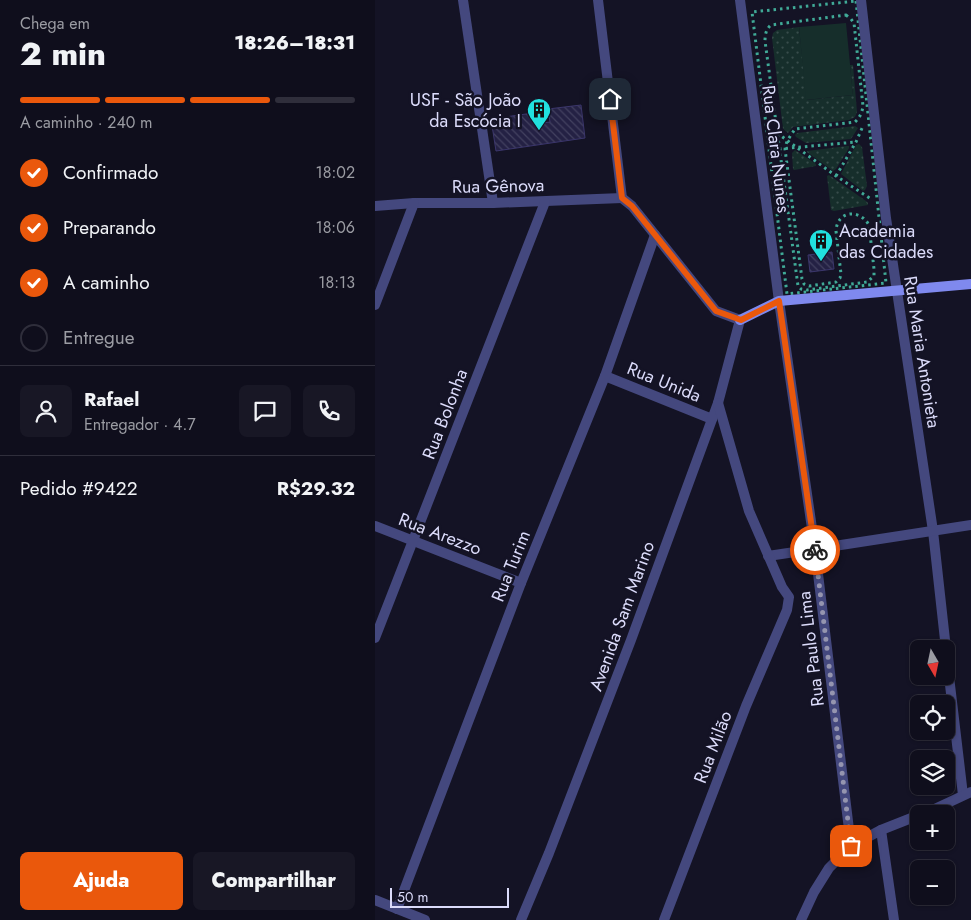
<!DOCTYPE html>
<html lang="pt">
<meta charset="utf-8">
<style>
:root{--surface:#0f0e1c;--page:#181725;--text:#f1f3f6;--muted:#9b9ca3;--line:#2f2e3b;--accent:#ea580c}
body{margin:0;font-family:Jost,sans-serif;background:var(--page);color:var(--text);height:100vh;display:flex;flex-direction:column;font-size:19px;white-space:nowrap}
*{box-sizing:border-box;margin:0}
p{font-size:16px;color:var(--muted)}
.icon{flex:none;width:28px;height:28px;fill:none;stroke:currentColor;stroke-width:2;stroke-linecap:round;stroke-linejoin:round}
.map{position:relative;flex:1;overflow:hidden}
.side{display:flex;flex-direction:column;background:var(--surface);width:375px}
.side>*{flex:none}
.needle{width:32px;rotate:171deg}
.tools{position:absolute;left:535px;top:640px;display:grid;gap:10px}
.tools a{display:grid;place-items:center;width:45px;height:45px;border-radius:8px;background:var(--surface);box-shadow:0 1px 4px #0004,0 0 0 1px var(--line);font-size:25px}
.scale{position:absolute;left:15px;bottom:12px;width:119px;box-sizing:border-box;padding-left:5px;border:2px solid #dbdbfa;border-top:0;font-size:14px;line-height:18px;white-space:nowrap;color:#dbdbfa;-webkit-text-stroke:4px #141325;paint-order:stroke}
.pin{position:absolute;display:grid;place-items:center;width:42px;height:42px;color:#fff;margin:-21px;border-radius:10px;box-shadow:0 2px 8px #0006}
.courier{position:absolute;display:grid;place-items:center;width:50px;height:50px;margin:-25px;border:4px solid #ea580c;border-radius:50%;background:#fff;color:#222;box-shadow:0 1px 6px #0007}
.overview em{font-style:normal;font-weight:800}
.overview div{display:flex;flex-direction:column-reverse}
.overview{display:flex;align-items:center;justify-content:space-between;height:85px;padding:0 20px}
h1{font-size:32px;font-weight:800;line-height:38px}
.bar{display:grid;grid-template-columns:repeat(4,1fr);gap:8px 5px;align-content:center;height:60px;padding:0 20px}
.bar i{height:6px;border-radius:4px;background:var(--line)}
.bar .current{background:var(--accent)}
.bar p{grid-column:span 4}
.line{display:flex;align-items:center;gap:12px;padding:0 20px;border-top:1px solid var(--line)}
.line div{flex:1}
.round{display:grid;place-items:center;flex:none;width:52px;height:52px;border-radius:8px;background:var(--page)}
ol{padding:0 20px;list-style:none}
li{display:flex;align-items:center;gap:15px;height:55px}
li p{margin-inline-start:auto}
li .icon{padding:5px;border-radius:50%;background:var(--accent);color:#fff;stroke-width:4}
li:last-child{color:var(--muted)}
li i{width:28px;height:28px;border:2px solid var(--line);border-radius:50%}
.button{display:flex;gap:10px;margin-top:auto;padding:10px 20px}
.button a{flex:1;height:58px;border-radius:8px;background:var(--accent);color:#fff;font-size:20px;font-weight:800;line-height:58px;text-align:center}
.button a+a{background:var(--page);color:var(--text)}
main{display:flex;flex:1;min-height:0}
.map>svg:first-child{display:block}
.grass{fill:url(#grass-dots)}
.pitch{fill:#162e2b}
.building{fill:url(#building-back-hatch);stroke:#3b366c}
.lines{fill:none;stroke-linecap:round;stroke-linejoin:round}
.path{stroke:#40aa97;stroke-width:3;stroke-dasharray:2.5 4;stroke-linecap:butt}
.street{stroke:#44487e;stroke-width:10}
.secondary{stroke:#7f89ee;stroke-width:10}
.done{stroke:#9595af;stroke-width:5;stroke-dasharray:0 9}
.route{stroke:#ea580c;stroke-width:6}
.labels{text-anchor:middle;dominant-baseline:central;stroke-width:5;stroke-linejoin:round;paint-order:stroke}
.poi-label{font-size:18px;fill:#dbdbfa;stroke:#141325;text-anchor:end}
.street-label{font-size:18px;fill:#dbdbfa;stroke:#141325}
</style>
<main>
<section class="side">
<div class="overview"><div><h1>2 min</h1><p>Chega em</p></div><em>18:26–18:31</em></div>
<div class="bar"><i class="current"></i><i class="current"></i><i class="current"></i><i></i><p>A caminho · 240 m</p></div>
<ol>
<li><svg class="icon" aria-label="check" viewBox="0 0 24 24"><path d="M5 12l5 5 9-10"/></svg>Confirmado<p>18:02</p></li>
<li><svg class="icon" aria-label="check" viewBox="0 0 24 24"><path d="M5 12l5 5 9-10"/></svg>Preparando<p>18:06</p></li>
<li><svg class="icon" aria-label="check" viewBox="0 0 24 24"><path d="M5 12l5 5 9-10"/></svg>A caminho<p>18:13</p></li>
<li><i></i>Entregue</li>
</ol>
<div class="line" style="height:90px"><a class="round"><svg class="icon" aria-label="person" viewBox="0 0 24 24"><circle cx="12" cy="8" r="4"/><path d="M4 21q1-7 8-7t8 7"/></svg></a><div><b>Rafael</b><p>Entregador · 4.7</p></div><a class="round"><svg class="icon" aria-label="chat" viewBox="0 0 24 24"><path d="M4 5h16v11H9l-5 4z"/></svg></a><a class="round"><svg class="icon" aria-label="phone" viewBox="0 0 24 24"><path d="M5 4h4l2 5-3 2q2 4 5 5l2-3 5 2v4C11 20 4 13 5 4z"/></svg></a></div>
<div class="line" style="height:65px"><div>Pedido #9422</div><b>R$29.32</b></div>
<div class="button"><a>Ajuda</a><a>Compartilhar</a></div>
</section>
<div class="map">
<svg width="596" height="920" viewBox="0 0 596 920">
<defs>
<pattern id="grass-dots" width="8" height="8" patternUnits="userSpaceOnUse" patternTransform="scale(1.25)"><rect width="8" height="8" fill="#162e2b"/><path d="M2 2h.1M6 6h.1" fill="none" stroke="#374c4b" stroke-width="1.8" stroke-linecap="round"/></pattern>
<pattern id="building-back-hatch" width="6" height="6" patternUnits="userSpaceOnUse" patternTransform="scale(1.25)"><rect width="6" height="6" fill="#242144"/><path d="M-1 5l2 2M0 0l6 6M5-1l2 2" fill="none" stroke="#434160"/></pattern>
</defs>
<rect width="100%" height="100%" fill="#141325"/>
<g class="grass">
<path d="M 424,27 L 432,100 L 478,95 L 475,65 L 478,65 L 482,112 L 480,117 L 474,120 L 418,127 L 413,133 L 408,129 L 397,38 L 398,33 L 402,30 Z"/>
<path d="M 480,126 L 483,128 L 476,139 L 431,143 L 421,137 L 420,135 L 422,133 Z"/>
<path d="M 484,144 L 487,147 L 492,186 L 490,190 L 488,191 L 466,174 L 467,172 L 481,145 Z"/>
<path d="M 472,146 L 474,146 L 474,148 L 461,169 L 458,171 L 432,152 L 432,151 Z"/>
<path d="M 420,150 L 441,164 L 441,166 L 419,170 L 418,169 L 417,153 Z"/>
<path d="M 454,175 L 491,201 L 493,203 L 493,205 L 459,211 L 456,210 L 452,176 Z"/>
</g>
<path class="pitch" d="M 471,23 L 478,95 L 431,100 L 424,27 Z"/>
<g class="building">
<path d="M 206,105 L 210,138 L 121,151 L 116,119 L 158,113 L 159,124 L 175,122 L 173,109 Z"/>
<path d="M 457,252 L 459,269 L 435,272 L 433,255 Z"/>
</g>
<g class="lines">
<g class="path">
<path d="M 481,1 L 511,283 L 412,294 L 377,12 Z"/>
<path d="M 471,15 L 476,19 L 479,23 L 488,106 C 487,113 485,117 480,122 L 420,129 L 412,141 L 410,149 L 427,279 L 429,284 L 434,286 L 461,282 L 465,278 L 466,274 L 461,231 C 462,211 484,208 494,225 L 499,269 L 499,276 L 492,282 L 432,290 L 426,289 L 423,286 L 390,41 C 390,35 391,29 396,25 Z"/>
<path d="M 402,133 L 461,176 L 496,199"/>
<path d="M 404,149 L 481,142"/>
<path d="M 461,176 L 481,142 L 488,126"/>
</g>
<g class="street">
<path d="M 88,0 L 118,203"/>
<path d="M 223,0 L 247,198"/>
<path d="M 365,0 L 404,301 L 440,549 L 476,846"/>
<path d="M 486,0 L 511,218 L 558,531 L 571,649"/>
<path d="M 0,206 L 39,203 L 118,203 L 247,198"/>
<path d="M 0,305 L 39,203"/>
<path d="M 230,376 L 337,419"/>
<path d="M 0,526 L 146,583"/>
<path d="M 393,556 L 440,549 L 596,525"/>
<path d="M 0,638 L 170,202"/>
<path d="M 571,651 L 588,795"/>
<path d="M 549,814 L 596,792"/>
<path d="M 506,830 L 519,920"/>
<path d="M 0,900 L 50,920"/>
<path d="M 22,909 L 146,583 L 230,376 L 280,235"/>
<path d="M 146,920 L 174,853 L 256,640 L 343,403 L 365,320 L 341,311 L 257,206 L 247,198"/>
<path d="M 289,920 L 371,706 L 412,610 L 414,597 L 407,587 L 374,511 L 343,403"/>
<path d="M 426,920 L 439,892 L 454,868 L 476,846 L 506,830 L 544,815"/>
</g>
<path class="secondary" d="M 365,320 L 404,301 L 596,284"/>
</g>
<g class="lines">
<path class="done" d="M 440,550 L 476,846"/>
<path class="route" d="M 235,99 L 247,198 L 257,206 L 341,311 L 366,320 L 404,301 L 440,550"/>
</g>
<defs>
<g id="building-pin" transform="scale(1.25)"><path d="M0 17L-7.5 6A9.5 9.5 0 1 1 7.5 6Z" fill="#21e1de" stroke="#141325"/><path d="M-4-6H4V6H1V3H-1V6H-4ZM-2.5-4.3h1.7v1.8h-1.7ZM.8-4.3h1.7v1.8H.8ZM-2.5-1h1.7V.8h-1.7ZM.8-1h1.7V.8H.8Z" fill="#111"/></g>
</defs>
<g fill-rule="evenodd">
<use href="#building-pin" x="164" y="110"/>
<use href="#building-pin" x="446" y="241"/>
</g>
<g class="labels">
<g class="poi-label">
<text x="146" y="100">USF - São João<tspan x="146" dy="21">da Escócia I</tspan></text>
<text x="464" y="231" text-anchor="start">Academia<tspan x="464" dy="21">das Cidades</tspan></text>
</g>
<g class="street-label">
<text transform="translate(401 149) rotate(83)">Rua Clara Nunes</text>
<text transform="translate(123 186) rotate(-1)">Rua Gênova</text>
<text transform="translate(547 352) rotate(81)">Rua Maria Antonieta</text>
<text transform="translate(289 382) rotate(22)">Rua Unida</text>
<text transform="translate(70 414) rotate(-69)">Rua Bolonha</text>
<text transform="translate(65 534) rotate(21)">Rua Arezzo</text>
<text transform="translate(136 566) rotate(-68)">Rua Turim</text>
<text transform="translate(247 616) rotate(-70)">Avenida Sam Marino</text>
<text transform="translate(436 649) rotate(-97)">Rua Paulo Lima</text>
<text transform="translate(338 747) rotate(-69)">Rua Milão</text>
</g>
</g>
</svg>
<div class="tools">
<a><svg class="needle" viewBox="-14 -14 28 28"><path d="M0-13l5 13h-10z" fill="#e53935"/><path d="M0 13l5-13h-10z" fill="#9b9ca3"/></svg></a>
<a><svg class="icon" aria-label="locate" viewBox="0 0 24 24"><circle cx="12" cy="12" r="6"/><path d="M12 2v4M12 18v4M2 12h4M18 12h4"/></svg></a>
<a><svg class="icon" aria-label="layers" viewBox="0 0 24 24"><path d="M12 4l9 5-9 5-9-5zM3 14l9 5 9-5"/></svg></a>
<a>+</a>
<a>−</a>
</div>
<div class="scale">50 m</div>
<div class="pin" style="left:476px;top:846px;background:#ea580c"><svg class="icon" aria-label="bag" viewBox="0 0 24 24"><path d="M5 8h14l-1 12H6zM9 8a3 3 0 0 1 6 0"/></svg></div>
<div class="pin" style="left:235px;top:99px;background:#1f2937"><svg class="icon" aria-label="home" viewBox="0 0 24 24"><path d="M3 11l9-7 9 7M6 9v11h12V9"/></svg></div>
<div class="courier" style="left:440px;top:550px"><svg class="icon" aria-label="bike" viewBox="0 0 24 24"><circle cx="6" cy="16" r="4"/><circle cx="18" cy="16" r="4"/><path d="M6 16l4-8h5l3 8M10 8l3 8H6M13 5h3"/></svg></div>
</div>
</main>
